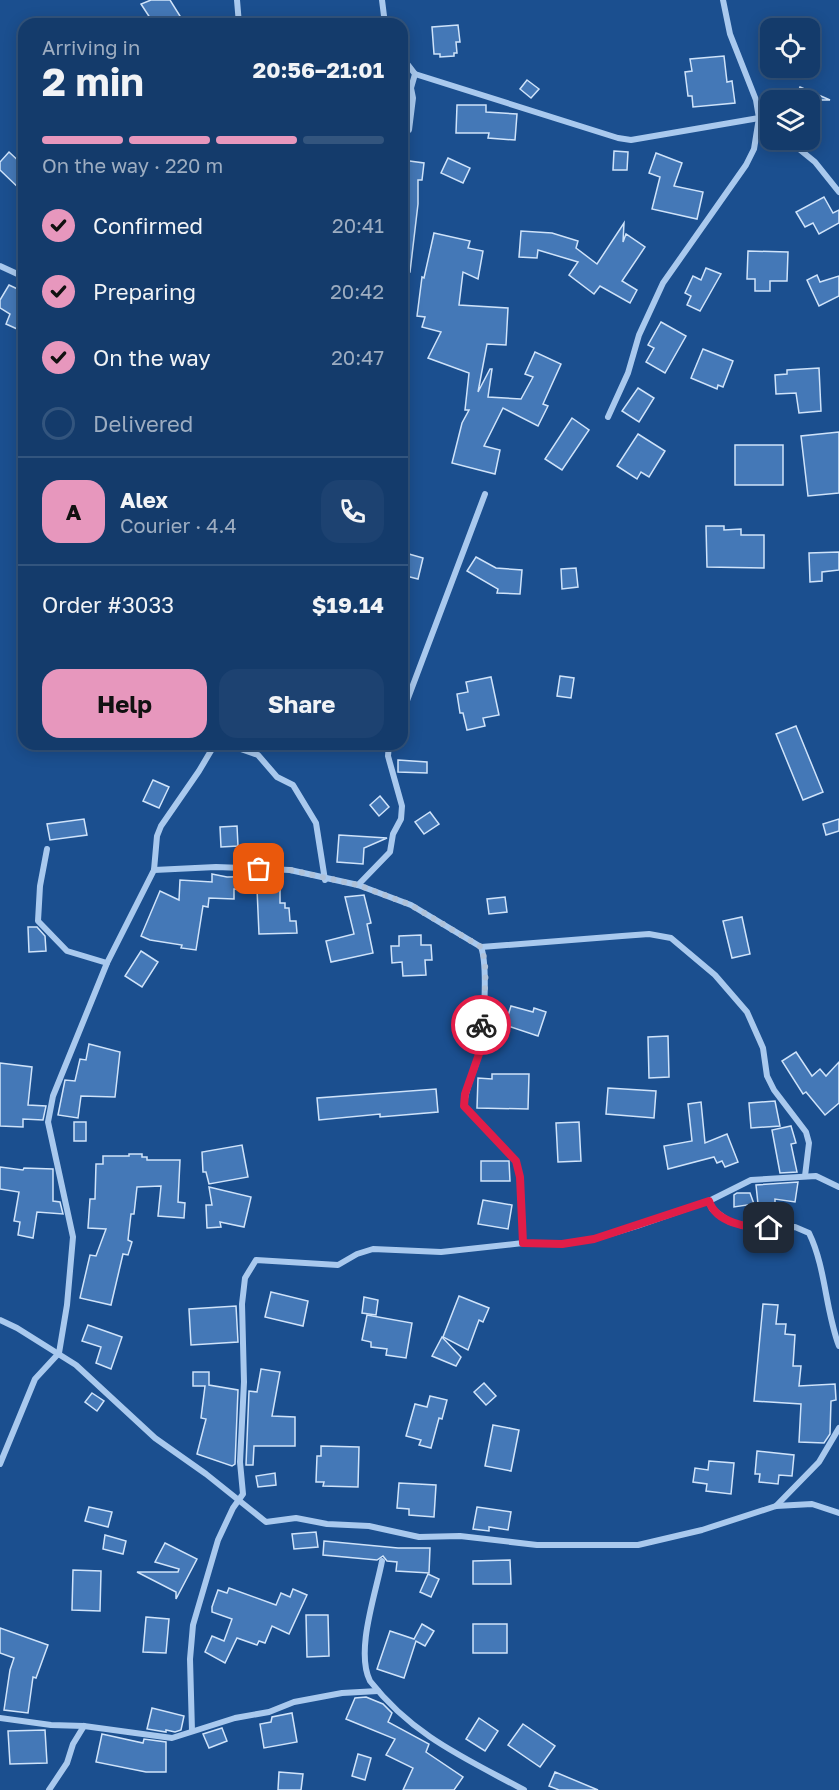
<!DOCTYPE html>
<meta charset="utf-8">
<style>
:root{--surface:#143b6b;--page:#1d4271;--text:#f1f3f6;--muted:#9dadc1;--line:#33557e;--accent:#e797bd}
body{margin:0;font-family:"Golos Text",sans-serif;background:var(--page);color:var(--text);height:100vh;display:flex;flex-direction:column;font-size:22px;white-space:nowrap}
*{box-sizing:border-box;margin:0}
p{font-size:20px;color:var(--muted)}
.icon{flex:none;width:33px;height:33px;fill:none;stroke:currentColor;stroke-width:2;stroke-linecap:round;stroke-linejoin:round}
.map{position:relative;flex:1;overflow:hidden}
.side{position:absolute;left:18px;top:18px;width:390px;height:732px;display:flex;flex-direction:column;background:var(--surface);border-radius:18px;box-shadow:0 3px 15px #0003,0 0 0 2px var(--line)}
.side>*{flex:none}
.tools{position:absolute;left:760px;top:18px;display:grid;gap:12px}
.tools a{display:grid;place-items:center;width:60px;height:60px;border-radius:12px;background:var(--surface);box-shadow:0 3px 15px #0003,0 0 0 2px var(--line);font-size:30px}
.pin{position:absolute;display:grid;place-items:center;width:51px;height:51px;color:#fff;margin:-26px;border-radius:12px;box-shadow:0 3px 9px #0006}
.courier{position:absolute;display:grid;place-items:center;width:60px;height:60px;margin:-30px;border:4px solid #e11d48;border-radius:50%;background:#fff;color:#222;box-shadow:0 2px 8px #0007}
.overview em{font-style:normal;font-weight:700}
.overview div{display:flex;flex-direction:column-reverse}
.overview{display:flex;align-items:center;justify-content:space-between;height:102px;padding:0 24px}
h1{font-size:39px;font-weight:700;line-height:45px}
.bar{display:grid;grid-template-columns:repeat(4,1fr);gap:9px 6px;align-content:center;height:72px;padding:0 24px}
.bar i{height:8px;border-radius:4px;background:var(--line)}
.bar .on{background:var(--accent)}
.bar p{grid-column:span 4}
.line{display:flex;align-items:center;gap:15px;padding:0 24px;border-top:2px solid var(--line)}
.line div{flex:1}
.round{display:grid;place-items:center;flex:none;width:63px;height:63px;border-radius:18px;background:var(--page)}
ol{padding:0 24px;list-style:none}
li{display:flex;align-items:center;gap:18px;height:66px}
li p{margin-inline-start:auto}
li .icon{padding:6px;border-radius:50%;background:var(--accent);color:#111;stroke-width:4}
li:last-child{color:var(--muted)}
li i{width:33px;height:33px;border:3px solid var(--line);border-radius:50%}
.button{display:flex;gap:12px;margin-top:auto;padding:12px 24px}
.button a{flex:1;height:69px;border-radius:18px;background:var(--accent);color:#111;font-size:24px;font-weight:700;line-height:69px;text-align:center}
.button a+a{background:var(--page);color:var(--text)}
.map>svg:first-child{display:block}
.building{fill:#4478b7;stroke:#cfe3fa;stroke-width:1.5}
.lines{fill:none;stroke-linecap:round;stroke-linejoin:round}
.street{stroke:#a9c9ee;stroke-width:6}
.done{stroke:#afc1d8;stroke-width:6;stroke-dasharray:0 10.8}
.route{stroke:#e11d48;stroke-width:8}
</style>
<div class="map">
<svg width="839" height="1790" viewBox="0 0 839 1790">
<rect width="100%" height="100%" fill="#1b4f8f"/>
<g class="building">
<path d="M 151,0 L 170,0 L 185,24 L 154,24 L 141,4 Z"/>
<path d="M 458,25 L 460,42 L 456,42 L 457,53 L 454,53 L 454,56 L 440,57 L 440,54 L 434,54 L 432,27 Z"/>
<path d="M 724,56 L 727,82 L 732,81 L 735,103 L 693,107 L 692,96 L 688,96 L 685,72 L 692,71 L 690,59 Z"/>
<path d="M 527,80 L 539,89 L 531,98 L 520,89 Z"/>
<path d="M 800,87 L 830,100 L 795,100 Z"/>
<path d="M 457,105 L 486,105 L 486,112 L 517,114 L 515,140 L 488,138 L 489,133 L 456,133 Z"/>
<path d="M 614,151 L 628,152 L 627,170 L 613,170 Z"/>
<path d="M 9,152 L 24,166 L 24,193 L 0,170 L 0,162 Z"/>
<path d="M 656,153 L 682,163 L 674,186 L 703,192 L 697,219 L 652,209 L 660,177 L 649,173 Z"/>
<path d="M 448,158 L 470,168 L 463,183 L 441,173 Z"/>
<path d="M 402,160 L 424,163 L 422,180 L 418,180 L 418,204 L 410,272 L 402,272 Z"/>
<path d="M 824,197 L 833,213 L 839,210 L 839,223 L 819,234 L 813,223 L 805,227 L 796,212 Z"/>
<path d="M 624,223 L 623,242 L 626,234 L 645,247 L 622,281 L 637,290 L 630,303 L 600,286 L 594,294 L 569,275 L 578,262 L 538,250 L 537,258 L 519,257 L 521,231 L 552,233 L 578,241 L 576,248 L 597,264 Z"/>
<path d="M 434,233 L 470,241 L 468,248 L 483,251 L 478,279 L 463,272 L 459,305 L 508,308 L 506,345 L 487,344 L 478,392 L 490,369 L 492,369 L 488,397 L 521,399 L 533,377 L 525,374 L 535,352 L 561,364 L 543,404 L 548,406 L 538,426 L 503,408 L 484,446 L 500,450 L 495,474 L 452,463 L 462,423 L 469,410 L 465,410 L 469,373 L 428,358 L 441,332 L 422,327 L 425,317 L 417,316 L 422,277 L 424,278 Z"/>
<path d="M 748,251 L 788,252 L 787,281 L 770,281 L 770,291 L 755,291 L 755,279 L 747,279 Z"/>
<path d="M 706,268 L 721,274 L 700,311 L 687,305 L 691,296 L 685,293 L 693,276 L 701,280 Z"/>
<path d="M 817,275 L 820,282 L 839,276 L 839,296 L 819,306 L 807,280 Z"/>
<path d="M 9,285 L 24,292 L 24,332 L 6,324 L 10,314 L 0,308 L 0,300 Z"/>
<path d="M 661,322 L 686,336 L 665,373 L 646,362 L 654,348 L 648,345 Z"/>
<path d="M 703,349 L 733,361 L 723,387 L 718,385 L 717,389 L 691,378 Z"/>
<path d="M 819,368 L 821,411 L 799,413 L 796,393 L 776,394 L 775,375 L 787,374 L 787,370 Z"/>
<path d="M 638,388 L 654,398 L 639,422 L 622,411 Z"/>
<path d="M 572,418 L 589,430 L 562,470 L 545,459 Z"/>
<path d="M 839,432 L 839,493 L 808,496 L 801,436 Z"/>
<path d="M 638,434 L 665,451 L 649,477 L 641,472 L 637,479 L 617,466 Z"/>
<rect x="735" y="445" width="48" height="40"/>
<path d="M 706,526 L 724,526 L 724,530 L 741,529 L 741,535 L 764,535 L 764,568 L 707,567 Z"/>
<path d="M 402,552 L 423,558 L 418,579 L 402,575 Z"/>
<path d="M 839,552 L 839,570 L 822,572 L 822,581 L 810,582 L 809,553 Z"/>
<path d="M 476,557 L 496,568 L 522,570 L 520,594 L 497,593 L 498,589 L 467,571 Z"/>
<path d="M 576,568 L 578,587 L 562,589 L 561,569 Z"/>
<path d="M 560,676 L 574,678 L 571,698 L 557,696 Z"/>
<path d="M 491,677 L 499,715 L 483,718 L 485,726 L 467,730 L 463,713 L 460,713 L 457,694 L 468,692 L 466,682 Z"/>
<path d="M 796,726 L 823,792 L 803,800 L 776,734 Z"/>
<path d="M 398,760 L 427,762 L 427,773 L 398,772 Z"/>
<path d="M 153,780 L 169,787 L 159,808 L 143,801 Z"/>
<path d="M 380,796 L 389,807 L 379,816 L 370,805 Z"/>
<path d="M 430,812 L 439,824 L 424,834 L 415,822 Z"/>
<path d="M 84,819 L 87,835 L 50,840 L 47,824 Z"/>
<path d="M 839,819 L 839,831 L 826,835 L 823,824 Z"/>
<path d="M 237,826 L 238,846 L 221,847 L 220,827 Z"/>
<path d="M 339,835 L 387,838 L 364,848 L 363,864 L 337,862 Z"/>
<path d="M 212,874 L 227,877 L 280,876 L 280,903 L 285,903 L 285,908 L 289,908 L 290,921 L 296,921 L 297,933 L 259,934 L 257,889 L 234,889 L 234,899 L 209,898 L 208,907 L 203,906 L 196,950 L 181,948 L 182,945 L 150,940 L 141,936 L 160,891 L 179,900 L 180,880 L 212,882 Z"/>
<path d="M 364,895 L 371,923 L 367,924 L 373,953 L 331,962 L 326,941 L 354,934 L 345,897 Z"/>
<path d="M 505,897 L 507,912 L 489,914 L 487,899 Z"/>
<path d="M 742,917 L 750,954 L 732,958 L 723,921 Z"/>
<path d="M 28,927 L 37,927 L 45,936 L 46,951 L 29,952 Z"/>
<path d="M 421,935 L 421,945 L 431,945 L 432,960 L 425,960 L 426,975 L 403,976 L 402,962 L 392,963 L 391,946 L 399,946 L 399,936 Z"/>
<path d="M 141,951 L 158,962 L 142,987 L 125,976 Z"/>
<path d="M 511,1006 L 533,1012 L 534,1008 L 546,1012 L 538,1036 L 505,1025 Z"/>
<path d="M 668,1036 L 669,1077 L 649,1078 L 648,1037 Z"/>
<path d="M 89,1044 L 120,1052 L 115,1097 L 81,1096 L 78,1118 L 58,1115 L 65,1080 L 75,1081 L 80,1059 L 86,1060 Z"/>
<path d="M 796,1052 L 812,1076 L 820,1069 L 826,1076 L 839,1062 L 839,1103 L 825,1115 L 806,1092 L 803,1094 L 782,1061 Z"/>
<path d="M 0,1063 L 32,1067 L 28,1105 L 46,1106 L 43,1120 L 23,1119 L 23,1127 L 0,1126 Z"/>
<path d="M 492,1074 L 529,1074 L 528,1109 L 477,1108 L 478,1078 L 492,1079 Z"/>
<path d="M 608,1088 L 656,1091 L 654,1118 L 606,1114 Z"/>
<path d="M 436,1089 L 438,1112 L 380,1117 L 380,1114 L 319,1120 L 317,1098 Z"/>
<path d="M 775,1101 L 780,1126 L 751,1128 L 749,1103 Z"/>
<path d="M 701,1102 L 705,1143 L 727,1134 L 738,1162 L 725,1167 L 722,1161 L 717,1163 L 714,1157 L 668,1169 L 664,1146 L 692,1141 L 688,1104 Z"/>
<rect x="74" y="1122" width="12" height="19"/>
<path d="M 579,1122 L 581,1161 L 558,1162 L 556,1123 Z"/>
<path d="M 791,1126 L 796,1143 L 791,1144 L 797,1172 L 780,1173 L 772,1130 Z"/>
<path d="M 242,1145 L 248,1177 L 209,1184 L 206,1172 L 203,1172 L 202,1152 Z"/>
<path d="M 129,1154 L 142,1154 L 142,1157 L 147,1157 L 147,1160 L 180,1160 L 178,1202 L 185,1203 L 184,1218 L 158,1216 L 161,1186 L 137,1187 L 134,1214 L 131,1214 L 128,1240 L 132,1242 L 128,1255 L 123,1254 L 111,1305 L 80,1298 L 90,1255 L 96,1256 L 106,1229 L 88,1228 L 90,1199 L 95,1199 L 96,1164 L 103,1164 L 103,1156 L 129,1156 Z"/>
<path d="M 481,1161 L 509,1161 L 510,1181 L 481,1181 Z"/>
<path d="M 0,1167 L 23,1170 L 24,1168 L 53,1169 L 53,1201 L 60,1202 L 63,1214 L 37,1212 L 33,1238 L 18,1235 L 20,1222 L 14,1221 L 19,1192 L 0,1189 Z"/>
<path d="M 798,1182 L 795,1202 L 775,1199 L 775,1203 L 758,1204 L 756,1185 Z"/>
<path d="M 209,1187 L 251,1197 L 244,1227 L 220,1222 L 221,1227 L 207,1228 L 206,1205 L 212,1205 Z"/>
<path d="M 737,1193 L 750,1193 L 754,1204 L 734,1207 L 734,1195 Z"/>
<path d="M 483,1200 L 512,1205 L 508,1229 L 478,1224 Z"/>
<path d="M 271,1292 L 308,1301 L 303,1326 L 265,1317 Z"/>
<path d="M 459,1296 L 489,1308 L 483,1322 L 479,1320 L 468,1350 L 443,1337 Z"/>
<path d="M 364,1297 L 378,1300 L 376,1315 L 362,1313 Z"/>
<path d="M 763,1304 L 778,1305 L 776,1324 L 786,1324 L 785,1334 L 795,1335 L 793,1366 L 801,1366 L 799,1386 L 835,1384 L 836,1400 L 831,1401 L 830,1434 L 824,1443 L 799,1442 L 801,1404 L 754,1401 Z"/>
<path d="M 236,1306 L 238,1342 L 191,1345 L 189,1309 Z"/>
<path d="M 367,1315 L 412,1323 L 406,1358 L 386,1355 L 387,1349 L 371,1347 L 371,1342 L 362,1340 Z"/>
<path d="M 88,1325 L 122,1337 L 111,1369 L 96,1363 L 101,1347 L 82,1341 Z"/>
<path d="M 442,1337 L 461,1357 L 456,1366 L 432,1356 Z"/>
<path d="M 261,1369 L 280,1372 L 272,1416 L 295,1417 L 295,1446 L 254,1446 L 253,1465 L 246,1465 L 249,1391 L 257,1392 Z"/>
<path d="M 193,1372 L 209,1372 L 209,1385 L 238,1390 L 235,1464 L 232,1466 L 197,1454 L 206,1419 L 201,1418 L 205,1386 L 193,1386 Z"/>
<path d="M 484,1383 L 496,1396 L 486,1405 L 474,1392 Z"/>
<path d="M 92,1393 L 104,1401 L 97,1411 L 85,1402 Z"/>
<path d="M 430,1396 L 447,1400 L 442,1419 L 439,1418 L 431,1448 L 419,1445 L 421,1440 L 406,1436 L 415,1404 L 427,1407 Z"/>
<path d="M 493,1425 L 519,1430 L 511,1471 L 485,1466 Z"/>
<path d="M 321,1446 L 359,1447 L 358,1487 L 323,1486 L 324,1482 L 316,1482 L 317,1456 L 321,1456 Z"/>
<path d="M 757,1451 L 794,1455 L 792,1476 L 779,1475 L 778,1484 L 759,1482 L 760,1474 L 755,1474 Z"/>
<path d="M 709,1461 L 734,1463 L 731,1494 L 706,1491 L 707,1484 L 693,1482 L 695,1468 L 708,1470 Z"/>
<path d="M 275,1473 L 276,1485 L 258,1487 L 256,1476 Z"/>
<path d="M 399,1483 L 436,1485 L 434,1517 L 409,1515 L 409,1509 L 397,1508 Z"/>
<path d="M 89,1507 L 112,1512 L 108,1527 L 85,1521 Z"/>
<path d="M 477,1507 L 511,1512 L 508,1530 L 489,1527 L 489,1531 L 473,1529 Z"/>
<path d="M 316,1532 L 318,1547 L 294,1549 L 292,1534 Z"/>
<path d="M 105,1535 L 126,1541 L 123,1554 L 103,1549 Z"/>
<path d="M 324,1541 L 398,1548 L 430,1548 L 429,1573 L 396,1571 L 397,1562 L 387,1561 L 383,1556 L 377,1560 L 323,1555 Z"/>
<path d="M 165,1543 L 197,1559 L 176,1599 L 176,1592 L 137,1572 L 178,1572 L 179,1569 L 155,1562 Z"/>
<path d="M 510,1560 L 511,1584 L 473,1584 L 473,1561 Z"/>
<path d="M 73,1570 L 101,1571 L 100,1611 L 72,1610 Z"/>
<path d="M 428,1574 L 439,1579 L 431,1597 L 420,1592 Z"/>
<path d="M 229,1588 L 276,1605 L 281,1593 L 290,1597 L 293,1589 L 307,1595 L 289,1634 L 272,1626 L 265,1643 L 259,1641 L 257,1645 L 237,1638 L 225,1663 L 205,1652 L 212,1636 L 224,1641 L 232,1619 L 212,1612 L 212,1607 L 218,1590 L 227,1593 Z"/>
<path d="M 306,1615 L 328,1615 L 329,1656 L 307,1657 Z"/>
<path d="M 146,1617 L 169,1619 L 166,1653 L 143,1652 Z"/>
<path d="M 422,1624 L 434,1631 L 425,1646 L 416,1641 L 404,1678 L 377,1669 L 390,1631 L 414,1639 Z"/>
<rect x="473" y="1624" width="34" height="29"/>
<path d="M 0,1628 L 48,1645 L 36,1678 L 33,1677 L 28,1713 L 4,1710 L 10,1670 L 14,1658 L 0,1653 Z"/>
<path d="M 366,1697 L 383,1704 L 392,1713 L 388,1722 L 429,1744 L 426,1752 L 463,1777 L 454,1790 L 403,1790 L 413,1768 L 386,1755 L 395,1739 L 346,1719 L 355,1698 Z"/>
<path d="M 152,1708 L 184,1716 L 181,1730 L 175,1732 L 166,1730 L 166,1732 L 147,1729 Z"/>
<path d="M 292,1713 L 297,1742 L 264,1748 L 260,1724 L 271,1722 L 272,1717 Z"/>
<path d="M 479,1718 L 498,1731 L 485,1751 L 466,1739 Z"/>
<path d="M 523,1724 L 555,1746 L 540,1767 L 508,1745 Z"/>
<path d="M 222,1728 L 227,1741 L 209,1748 L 203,1734 Z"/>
<path d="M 45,1730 L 47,1763 L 10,1764 L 8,1731 Z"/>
<path d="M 102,1734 L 143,1743 L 144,1739 L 166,1742 L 166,1772 L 146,1772 L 96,1762 Z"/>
<path d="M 358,1754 L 371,1758 L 365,1780 L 352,1776 Z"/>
<path d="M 279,1772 L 303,1774 L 301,1790 L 278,1790 Z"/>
<path d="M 555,1772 L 598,1790 L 559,1790 L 549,1786 Z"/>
</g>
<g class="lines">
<g class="street">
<path d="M 237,0 L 239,24"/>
<path d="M 382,0 L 385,24"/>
<path d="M 402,57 L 415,74 L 411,88 L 413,98 L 409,130"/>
<path d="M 415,74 L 618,138 L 631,140 L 759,118 L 771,127"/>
<path d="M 788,140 L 815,162 L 839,192"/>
<path d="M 0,266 L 24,277"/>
<path d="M 608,417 L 628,373 L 639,335 L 663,283 L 746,165 L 754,149 L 759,118 L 756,100 L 730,34 L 723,0"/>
<path d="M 402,714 L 485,494"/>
<path d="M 235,747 L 258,755 L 277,777 L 293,785 L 316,823 L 325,880"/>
<path d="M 47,849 L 40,886 L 38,921 L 67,951 L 107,963"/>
<path d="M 154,870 L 216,867 L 290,870 L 358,885 L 411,905 L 481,947 C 488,965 484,1032 479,1053 C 475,1072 465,1087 464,1106 L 516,1161 L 520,1177 L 523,1243"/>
<path d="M 358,885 L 390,852 L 393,834 L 401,819 L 402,806 L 388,756 L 389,744"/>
<path d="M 481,947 L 622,936 L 649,934 L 671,938 L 715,975 L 747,1012 L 763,1048 L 767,1076 L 774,1090 L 806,1132 L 809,1143 L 805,1176"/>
<path d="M 709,1201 L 712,1209 L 730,1222 L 750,1228 L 795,1227 L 809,1233 C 826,1268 825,1309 839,1346"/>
<path d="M 0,1320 L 17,1328 L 76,1365 L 155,1438 L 206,1474 L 266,1522 L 296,1518 L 327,1524 L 369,1526 L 419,1537 L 460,1536 L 537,1545 L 638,1545 L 702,1530 L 776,1506 L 812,1504 L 839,1513"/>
<path d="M 0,1464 L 35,1379 L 59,1353 L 67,1305 L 73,1237 L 48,1122 L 53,1096 L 107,963 L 154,870 L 157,836 L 161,826 L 199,771 L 215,744"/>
<path d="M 776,1506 L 819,1462 L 839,1428"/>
<path d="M 382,1561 C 376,1593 355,1651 370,1681 C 413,1736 465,1758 524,1790"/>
<path d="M 0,1718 L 51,1725 L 84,1726 L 172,1738 L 235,1718 L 269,1712 L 294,1702 L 342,1693 L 378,1691"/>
<path d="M 192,1731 L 190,1659 L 193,1625 L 218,1540 L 233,1508 L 243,1494 L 240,1462 L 244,1382 L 242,1304 L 245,1278 L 256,1260 L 338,1265 L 357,1254 L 373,1249 L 441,1252 L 523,1243 L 562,1244 L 594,1239 L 637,1226 L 709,1201 L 751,1180 L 816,1176 L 839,1187"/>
<path d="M 49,1790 L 67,1763 L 73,1744 L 84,1726"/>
</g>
</g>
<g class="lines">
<path class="done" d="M 259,869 L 290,870 L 358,885 L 411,905 L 481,947 C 490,971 483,1000 481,1025"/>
<path class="route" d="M 481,1025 L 479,1054 L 465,1094 L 464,1106 L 516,1161 L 520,1177 L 523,1243 L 562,1244 L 594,1239 L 709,1201 C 716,1223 748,1228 769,1228"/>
</g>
</svg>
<div class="tools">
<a><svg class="icon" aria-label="locate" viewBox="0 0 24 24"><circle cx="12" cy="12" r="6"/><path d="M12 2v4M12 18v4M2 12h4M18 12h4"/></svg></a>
<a><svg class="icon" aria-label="layers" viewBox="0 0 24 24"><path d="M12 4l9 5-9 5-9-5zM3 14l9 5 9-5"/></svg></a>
</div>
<div class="pin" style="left:259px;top:869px;background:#ea580c"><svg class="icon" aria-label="bag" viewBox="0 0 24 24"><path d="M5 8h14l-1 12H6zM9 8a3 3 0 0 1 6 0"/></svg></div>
<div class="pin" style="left:769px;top:1228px;background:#1f2937"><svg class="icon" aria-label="home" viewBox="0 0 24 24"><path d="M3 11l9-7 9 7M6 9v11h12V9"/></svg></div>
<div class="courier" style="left:481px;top:1025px"><svg class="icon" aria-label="bike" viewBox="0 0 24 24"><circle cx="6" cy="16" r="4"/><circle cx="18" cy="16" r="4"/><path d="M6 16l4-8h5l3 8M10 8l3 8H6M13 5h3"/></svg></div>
<section class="side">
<div class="overview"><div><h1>2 min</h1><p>Arriving in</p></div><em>20:56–21:01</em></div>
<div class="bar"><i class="on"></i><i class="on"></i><i class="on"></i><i></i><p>On the way · 220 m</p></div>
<ol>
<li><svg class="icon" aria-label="check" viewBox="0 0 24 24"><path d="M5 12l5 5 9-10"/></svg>Confirmed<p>20:41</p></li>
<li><svg class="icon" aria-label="check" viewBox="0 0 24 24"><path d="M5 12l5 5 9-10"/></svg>Preparing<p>20:42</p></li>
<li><svg class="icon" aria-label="check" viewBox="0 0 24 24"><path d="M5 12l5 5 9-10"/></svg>On the way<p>20:47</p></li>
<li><i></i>Delivered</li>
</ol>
<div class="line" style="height:108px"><b class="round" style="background:var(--accent);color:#111">A</b><div><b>Alex</b><p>Courier · 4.4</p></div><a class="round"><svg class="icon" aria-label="phone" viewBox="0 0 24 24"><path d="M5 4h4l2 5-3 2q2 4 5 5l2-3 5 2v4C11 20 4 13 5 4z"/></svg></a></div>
<div class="line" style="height:78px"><div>Order #3033</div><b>$19.14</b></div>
<div class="button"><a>Help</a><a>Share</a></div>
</section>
</div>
